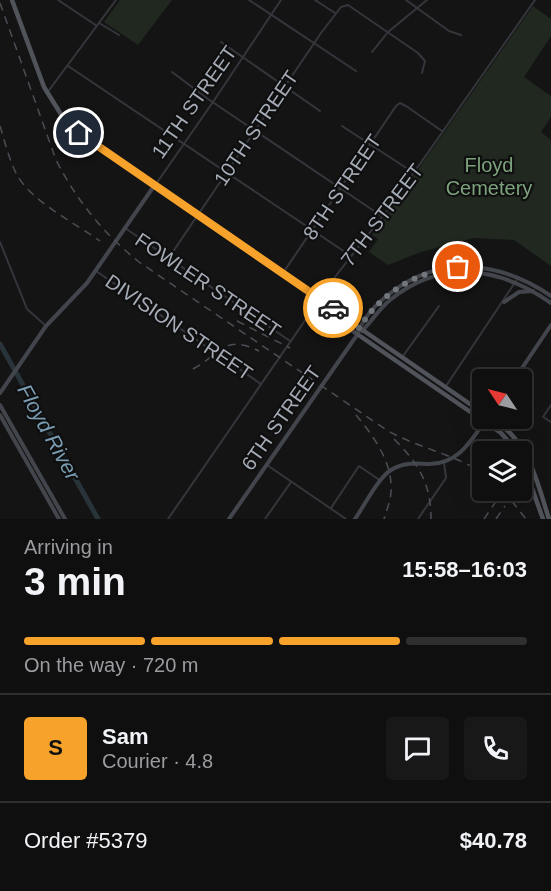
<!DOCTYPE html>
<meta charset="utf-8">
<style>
:root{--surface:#0f0f10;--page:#181819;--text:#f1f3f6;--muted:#9b9c9f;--line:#2f2f30;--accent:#f7a22a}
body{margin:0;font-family:Arial,sans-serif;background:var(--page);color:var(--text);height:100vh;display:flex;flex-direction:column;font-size:22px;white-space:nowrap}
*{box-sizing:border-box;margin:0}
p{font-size:20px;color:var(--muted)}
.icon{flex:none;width:33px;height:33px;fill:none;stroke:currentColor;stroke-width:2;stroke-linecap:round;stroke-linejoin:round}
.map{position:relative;height:519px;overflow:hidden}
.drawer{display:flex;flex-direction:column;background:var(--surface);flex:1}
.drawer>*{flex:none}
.needle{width:39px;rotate:305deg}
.controls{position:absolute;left:472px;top:369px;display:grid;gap:12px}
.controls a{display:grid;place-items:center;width:60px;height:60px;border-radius:6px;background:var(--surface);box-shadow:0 6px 24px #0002,0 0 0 2px var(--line);font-size:30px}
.pin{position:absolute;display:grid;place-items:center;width:51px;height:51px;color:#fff;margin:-26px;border:3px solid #fff;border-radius:50%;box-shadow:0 2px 6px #0007}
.courier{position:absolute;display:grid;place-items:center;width:60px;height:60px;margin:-30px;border:4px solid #f7a22a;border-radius:50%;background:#fff;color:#222;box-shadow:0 2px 8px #0007}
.head em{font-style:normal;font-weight:700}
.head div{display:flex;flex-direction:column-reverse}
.head{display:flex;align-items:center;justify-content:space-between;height:102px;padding:0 24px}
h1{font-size:39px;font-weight:700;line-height:45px}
.bar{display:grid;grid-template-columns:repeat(4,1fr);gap:9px 6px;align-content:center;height:72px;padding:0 24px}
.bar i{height:8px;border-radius:4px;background:var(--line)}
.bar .selected{background:var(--accent)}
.bar p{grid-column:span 4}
.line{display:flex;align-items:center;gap:15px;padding:0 24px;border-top:2px solid var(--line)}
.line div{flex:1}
.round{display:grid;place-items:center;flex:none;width:63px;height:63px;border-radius:6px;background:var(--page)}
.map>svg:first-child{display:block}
.green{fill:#202820}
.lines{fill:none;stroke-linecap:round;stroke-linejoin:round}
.river{stroke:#29343a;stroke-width:5}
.street{stroke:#34363b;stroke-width:2}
.secondary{stroke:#42454b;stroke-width:4}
.primary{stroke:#50535a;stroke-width:4.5}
.rail{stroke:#4b4e54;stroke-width:1.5;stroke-dasharray:8 6;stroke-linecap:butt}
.done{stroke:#72777e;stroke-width:6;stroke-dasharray:0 10.8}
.route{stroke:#f7a22a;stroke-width:8}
.labels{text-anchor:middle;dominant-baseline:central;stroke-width:4.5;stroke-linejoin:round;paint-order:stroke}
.street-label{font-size:20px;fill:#a5acb6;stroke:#0f0f10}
.park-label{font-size:20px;fill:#7ca27b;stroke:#0f0f10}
.water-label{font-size:21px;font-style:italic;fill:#7a9db3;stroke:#0f0f10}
</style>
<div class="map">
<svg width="551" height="519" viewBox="0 0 551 519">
<rect width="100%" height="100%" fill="#141415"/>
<g class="green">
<path d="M 120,0 L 172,0 L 138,45 L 104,22 Z"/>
<path d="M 533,6 L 551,19 L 551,36 L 524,77 L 551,96 L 551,117 L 541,132 L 551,140 L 551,266 L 514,240 L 474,238 L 421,252 L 388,265 L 369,252 L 378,239 L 372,235 Z"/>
</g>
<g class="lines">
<path class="river" d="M 0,344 L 98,519"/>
<g class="street">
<path d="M 58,0 L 97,26"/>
<path d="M 249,0 L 356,71"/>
<path d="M 315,0 L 335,13"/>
<path d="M 406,0 L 449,31 L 461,35"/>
<path d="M 99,23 L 119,35"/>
<path d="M 221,42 L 320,111"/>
<path d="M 372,52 L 388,32 L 427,0"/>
<path d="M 68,66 L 351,256"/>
<path d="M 172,72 L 208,99 L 383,217"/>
<path d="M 47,93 L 116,0"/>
<path d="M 342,126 L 414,173"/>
<path d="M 156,184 L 213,102 L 281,0"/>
<path d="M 125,228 L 290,341"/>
<path d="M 0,242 L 27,309 L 46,326"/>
<path d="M 168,259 L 321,33 L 341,7 L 348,5 L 418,53 L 425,61 L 422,73"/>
<path d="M 96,271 L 261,384"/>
<path d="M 283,273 L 396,106 L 400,103 L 406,106 L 442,131"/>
<path d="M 403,356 L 439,306"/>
<path d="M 446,386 L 518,278"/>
<path d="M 551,405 L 543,417 L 551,422"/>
<path d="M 267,465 L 346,519"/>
<path d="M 331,508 L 359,466 L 381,481"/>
<path d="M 168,519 L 335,277 L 389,208 L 535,0"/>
<path d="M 265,519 L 291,482"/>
<path d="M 418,519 L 446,478 L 444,463"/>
</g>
<g class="secondary">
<path d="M 504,302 L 519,292 L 533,291"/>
<path d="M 362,331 C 372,321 379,309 390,300 C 442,258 500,267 551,303"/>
<path d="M 514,380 L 551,325"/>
<path d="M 0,393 L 46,326 L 87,283 L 154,186"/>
<path d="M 0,405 L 65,519"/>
<path d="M 0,415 L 59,519"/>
<path d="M 229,519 L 357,335 C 363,317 377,303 392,292 C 442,254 501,262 551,296"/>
<path d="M 355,519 C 364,506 378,478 391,470 C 402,463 414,463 427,464 C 458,465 471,441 487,418"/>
</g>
<g class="primary">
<path d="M 12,0 L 44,87 L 62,116 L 78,132 L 320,299 L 324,300 L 351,322 L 483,413"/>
<path d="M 320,299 L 322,305 L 344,325 L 501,433 L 518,452"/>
<path d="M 492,418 C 530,443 536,479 549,519"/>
<path d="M 522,460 L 543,519"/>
</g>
<g class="rail">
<path d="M 0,3 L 56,160 C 77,201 103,233 139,262 L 388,431 C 419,448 453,454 483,473"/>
<path d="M 0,126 C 5,142 9,160 17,175 C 32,202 75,223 100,241"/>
<path d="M 237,321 L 290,348"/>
<path d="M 193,369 C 220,355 223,333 259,351"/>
<path d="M 356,415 C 372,434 391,460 391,486 C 392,498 387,509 384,519"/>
<path d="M 394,439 C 419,464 431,484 431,519"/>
<path d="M 503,490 L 526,519"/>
<path d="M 484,519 L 497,500"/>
<path d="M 496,519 L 505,506"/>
</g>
</g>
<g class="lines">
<path class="done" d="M 333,308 L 359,328 C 381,293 417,271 458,267"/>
<path class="route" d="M 79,133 L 333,308"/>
</g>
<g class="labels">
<g class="street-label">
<text transform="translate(194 102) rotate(-55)">11TH STREET</text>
<text transform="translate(256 128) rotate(-56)">10TH STREET</text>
<text transform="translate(342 187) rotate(-56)">8TH STREET</text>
<text transform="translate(382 215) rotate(-53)">7TH STREET</text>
<text transform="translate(208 285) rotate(34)">FOWLER STREET</text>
<text transform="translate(179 327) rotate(34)">DIVISION STREET</text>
<text transform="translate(281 418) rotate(-55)">6TH STREET</text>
</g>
<g class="park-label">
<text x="489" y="165">Floyd<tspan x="489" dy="23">Cemetery</tspan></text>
</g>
<g class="water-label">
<text transform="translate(49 432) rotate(61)">Floyd River</text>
</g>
</g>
</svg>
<div class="controls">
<a><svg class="needle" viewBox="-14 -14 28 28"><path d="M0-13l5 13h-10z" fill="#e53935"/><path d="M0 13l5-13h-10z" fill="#9b9c9f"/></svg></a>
<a><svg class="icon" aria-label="layers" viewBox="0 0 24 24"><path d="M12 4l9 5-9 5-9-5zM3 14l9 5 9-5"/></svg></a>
</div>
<div class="pin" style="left:458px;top:267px;background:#ea580c"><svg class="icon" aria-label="bag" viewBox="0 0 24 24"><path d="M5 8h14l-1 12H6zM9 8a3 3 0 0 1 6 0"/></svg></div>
<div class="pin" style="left:79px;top:133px;background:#1f2937"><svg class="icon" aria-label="home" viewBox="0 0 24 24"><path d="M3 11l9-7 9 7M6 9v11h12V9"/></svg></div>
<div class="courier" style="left:333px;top:308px"><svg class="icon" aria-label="car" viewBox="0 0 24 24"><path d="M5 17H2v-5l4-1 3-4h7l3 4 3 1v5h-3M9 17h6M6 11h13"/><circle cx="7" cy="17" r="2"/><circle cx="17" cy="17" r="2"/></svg></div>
</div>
<section class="drawer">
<div class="head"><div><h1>3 min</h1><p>Arriving in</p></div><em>15:58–16:03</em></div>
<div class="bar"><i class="selected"></i><i class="selected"></i><i class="selected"></i><i></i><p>On the way · 720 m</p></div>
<div class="line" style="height:108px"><b class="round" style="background:var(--accent);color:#111">S</b><div><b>Sam</b><p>Courier · 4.8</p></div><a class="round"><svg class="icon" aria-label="chat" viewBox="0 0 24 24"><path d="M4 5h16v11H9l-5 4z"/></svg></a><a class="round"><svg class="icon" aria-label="phone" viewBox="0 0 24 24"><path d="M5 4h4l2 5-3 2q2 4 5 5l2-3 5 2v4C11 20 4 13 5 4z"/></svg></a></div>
<div class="line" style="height:78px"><div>Order #5379</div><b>$40.78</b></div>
</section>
